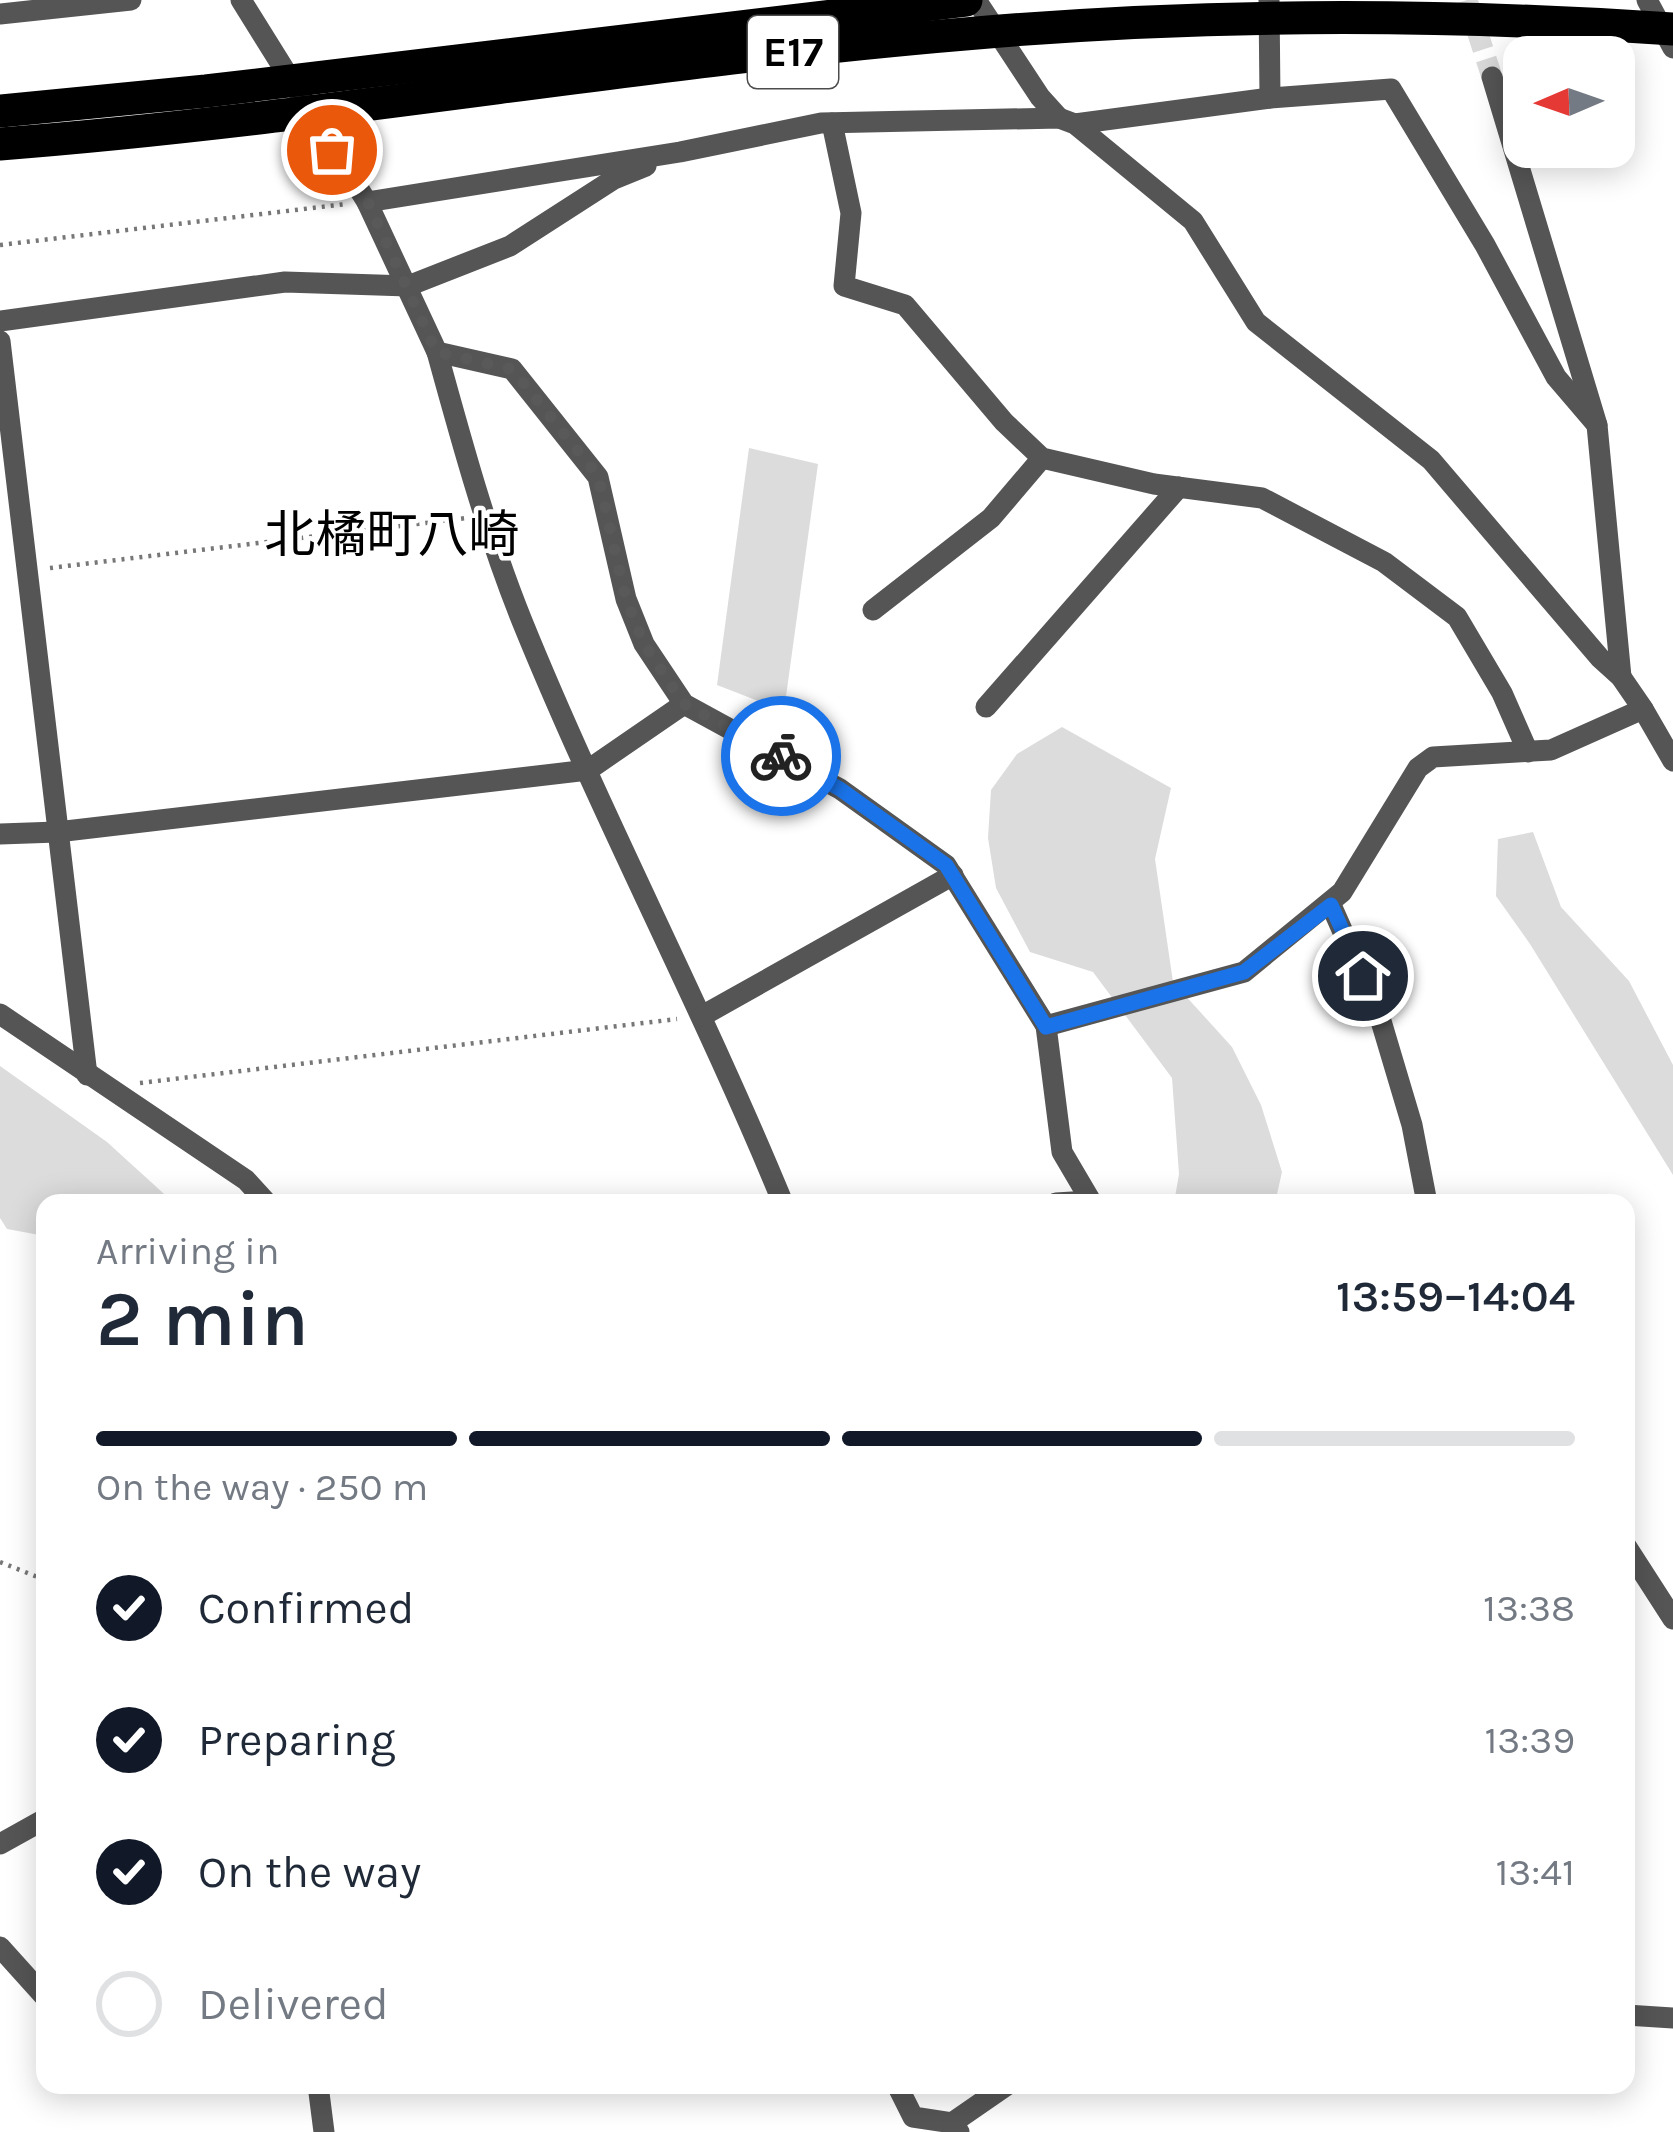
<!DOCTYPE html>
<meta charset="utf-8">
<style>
:root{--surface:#fff;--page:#f6f6f7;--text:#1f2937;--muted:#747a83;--line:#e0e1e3;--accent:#111827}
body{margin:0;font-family:Karla,"Noto Sans JP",sans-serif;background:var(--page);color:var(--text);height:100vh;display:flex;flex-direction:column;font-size:45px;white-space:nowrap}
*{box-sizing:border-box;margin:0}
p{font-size:39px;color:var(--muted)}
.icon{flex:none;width:66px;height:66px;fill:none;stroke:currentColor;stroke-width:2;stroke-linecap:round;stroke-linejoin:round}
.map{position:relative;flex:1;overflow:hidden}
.sheet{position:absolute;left:36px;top:1194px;width:1599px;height:900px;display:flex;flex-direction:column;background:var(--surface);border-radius:24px;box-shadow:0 6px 30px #0003}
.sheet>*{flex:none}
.needle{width:78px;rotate:268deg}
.tools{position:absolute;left:1503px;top:36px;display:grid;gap:24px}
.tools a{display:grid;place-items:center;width:132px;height:132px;border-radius:24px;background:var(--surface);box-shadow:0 6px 30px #0003;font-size:60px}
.pin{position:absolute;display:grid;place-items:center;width:102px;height:102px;color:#fff;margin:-51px;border:6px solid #fff;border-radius:50%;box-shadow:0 3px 12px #0007}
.courier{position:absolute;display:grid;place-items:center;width:120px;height:120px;margin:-60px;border:9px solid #1a73e8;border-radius:50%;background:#fff;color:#222;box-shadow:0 3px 15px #0007}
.overview em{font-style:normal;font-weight:600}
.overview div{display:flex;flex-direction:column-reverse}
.overview{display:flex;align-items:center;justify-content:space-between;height:204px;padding:0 60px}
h1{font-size:78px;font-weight:600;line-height:90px}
.bar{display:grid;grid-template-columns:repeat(4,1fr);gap:18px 12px;align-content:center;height:144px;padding:0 60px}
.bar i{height:15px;border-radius:9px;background:var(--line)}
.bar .active{background:var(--accent)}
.bar p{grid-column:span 4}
ol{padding:0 60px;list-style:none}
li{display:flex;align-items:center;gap:36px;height:132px}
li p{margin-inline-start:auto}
li .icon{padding:12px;border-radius:50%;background:var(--accent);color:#fff;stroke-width:4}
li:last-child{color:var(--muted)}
li i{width:66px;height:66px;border:6px solid var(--line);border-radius:50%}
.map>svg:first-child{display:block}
.green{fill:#dcdcdc}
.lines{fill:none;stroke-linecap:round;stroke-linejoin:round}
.minor-tunnel{stroke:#d9d9d9;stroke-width:21;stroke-dasharray:21 10;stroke-linecap:butt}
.path{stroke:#777;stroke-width:4.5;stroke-dasharray:3 6;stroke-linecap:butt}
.minor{stroke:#555;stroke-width:21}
.highway{stroke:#000;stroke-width:33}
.done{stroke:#595959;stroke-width:12;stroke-dasharray:0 21.6}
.route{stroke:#1a73e8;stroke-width:15}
.labels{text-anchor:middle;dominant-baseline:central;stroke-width:9;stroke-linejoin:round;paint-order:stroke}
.shield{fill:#fff;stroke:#4c4c4c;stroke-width:3}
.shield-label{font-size:42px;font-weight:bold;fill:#000}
.quarter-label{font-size:51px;fill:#000;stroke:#fff}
</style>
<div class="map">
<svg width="1673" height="2132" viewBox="0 0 1673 2132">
<rect width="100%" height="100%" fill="#fff"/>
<g class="green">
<path d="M 749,448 L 818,464 L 784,711 L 717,685 Z"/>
<path d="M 1062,727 L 1171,788 L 1155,859 L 1173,982 L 1232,1047 L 1261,1105 L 1282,1172 L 1275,1203 L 1174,1203 L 1179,1174 L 1172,1078 L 1093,972 L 1030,952 L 996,888 L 988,838 L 991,790 L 1017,754 Z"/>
<path d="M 1533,832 L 1561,907 L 1629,981 L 1673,1065 L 1673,1175 L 1530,944 L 1496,896 L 1498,839 Z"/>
<path d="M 0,1066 L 107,1142 L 174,1203 L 45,1203 L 45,1236 L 7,1229 L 0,1218 Z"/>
</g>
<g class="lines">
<path class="minor-tunnel" d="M 1467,0 L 1492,77"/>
<g class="path">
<path d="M 0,245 L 346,204"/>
<path d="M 50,568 L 467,518"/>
<path d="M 140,1083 L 677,1019"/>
<path d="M 0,1562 L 45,1580"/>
</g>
<g class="minor">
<path d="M 241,0 L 367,202 L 437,352 L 512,369 L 598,477 L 626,599 L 644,644 L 684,704 L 840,789 L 946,865 L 1046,1026 L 1062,1152 L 1092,1203"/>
<path d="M 976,0 L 1040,97 L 1059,118"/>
<path d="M 1269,0 L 1270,98"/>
<path d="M 1647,0 L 1673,48"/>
<path d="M 0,14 L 131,0"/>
<path d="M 1492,77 L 1597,425 L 1621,677"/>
<path d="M 832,123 L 851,213 L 844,286 L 905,305 L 1004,422 L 1042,458 L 1154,484 L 1262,498 L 1384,562 L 1457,617 L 1502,693 L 1528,752"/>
<path d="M 1075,124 L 1270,98 L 1391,89 L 1485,245 L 1556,377 L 1597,425"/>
<path d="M 367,202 L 680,152 L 821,123 L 1059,118 L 1075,124 L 1193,221 L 1256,322 L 1431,460 L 1600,658 L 1621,677 L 1643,709 L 1673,761"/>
<path d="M 0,321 L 285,282 L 408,286 L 510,246 L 614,179 L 646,166"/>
<path d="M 0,341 L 87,1075"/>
<path d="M 437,352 C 462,443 487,534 522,621 C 602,818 702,1006 783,1203"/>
<path d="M 873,610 L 991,518 L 1042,458"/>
<path d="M 986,707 L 1179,487"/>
<path d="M 0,834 L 57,832 L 588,770 L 684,704"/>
<path d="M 1331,905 L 1378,1011 L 1412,1125 L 1427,1203"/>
<path d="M 0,1014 L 246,1180 L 267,1203"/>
<path d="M 702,1016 L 953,875"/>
<path d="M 1046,1026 L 1244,972 L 1342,892 L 1418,768 L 1433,757 L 1551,750 L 1643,709"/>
<path d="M 1056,1203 L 1089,1201"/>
<path d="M 1626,1546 L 1673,1619"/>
<path d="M 0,1844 L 45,1819"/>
<path d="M 0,1947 L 45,1997"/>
<path d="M 1626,2015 L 1673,2018"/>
<path d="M 318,2085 L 324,2132"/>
<path d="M 897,2085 L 913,2117 L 952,2123 L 959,2132"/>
<path d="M 952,2123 L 1007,2085"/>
</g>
<g class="highway">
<path d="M 0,111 L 206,91 L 966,0"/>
<path d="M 0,144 C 323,119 643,61 965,34 C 1201,13 1437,13 1673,29"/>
</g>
</g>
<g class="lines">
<path class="done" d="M 332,150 L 368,202 L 436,352 L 512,369 L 598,476 L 626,599 L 644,644 L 684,704 L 781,756"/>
<path class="route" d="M 781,756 L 840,789 L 946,865 L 1046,1027 L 1244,972 L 1331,905 L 1363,976"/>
</g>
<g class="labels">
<rect class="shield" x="748" y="16" width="90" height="72" rx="9"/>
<g class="shield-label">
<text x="793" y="52">E17</text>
</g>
<g class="quarter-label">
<text x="392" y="535">北橘町八崎</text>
</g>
</g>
</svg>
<div class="tools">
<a><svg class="needle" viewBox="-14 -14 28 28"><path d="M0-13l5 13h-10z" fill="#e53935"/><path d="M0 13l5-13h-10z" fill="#747a83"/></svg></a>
</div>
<div class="pin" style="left:332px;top:150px;background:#ea580c"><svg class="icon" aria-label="bag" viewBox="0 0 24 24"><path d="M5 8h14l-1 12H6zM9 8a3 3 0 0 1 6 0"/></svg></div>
<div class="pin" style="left:1363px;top:976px;background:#1f2937"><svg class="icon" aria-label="home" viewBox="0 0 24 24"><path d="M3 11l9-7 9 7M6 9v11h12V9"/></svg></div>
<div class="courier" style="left:781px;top:756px"><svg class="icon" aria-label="bike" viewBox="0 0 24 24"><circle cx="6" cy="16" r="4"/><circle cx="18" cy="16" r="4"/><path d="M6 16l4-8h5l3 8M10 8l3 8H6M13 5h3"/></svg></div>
<section class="sheet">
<div class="overview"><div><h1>2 min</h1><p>Arriving in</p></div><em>13:59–14:04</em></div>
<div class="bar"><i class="active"></i><i class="active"></i><i class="active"></i><i></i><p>On the way · 250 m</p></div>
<ol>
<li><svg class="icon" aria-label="check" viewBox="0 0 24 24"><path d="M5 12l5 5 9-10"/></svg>Confirmed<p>13:38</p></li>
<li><svg class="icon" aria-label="check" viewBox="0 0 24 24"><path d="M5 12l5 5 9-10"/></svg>Preparing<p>13:39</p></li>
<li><svg class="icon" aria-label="check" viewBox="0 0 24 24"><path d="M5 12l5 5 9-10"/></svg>On the way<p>13:41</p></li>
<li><i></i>Delivered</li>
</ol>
</section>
</div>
